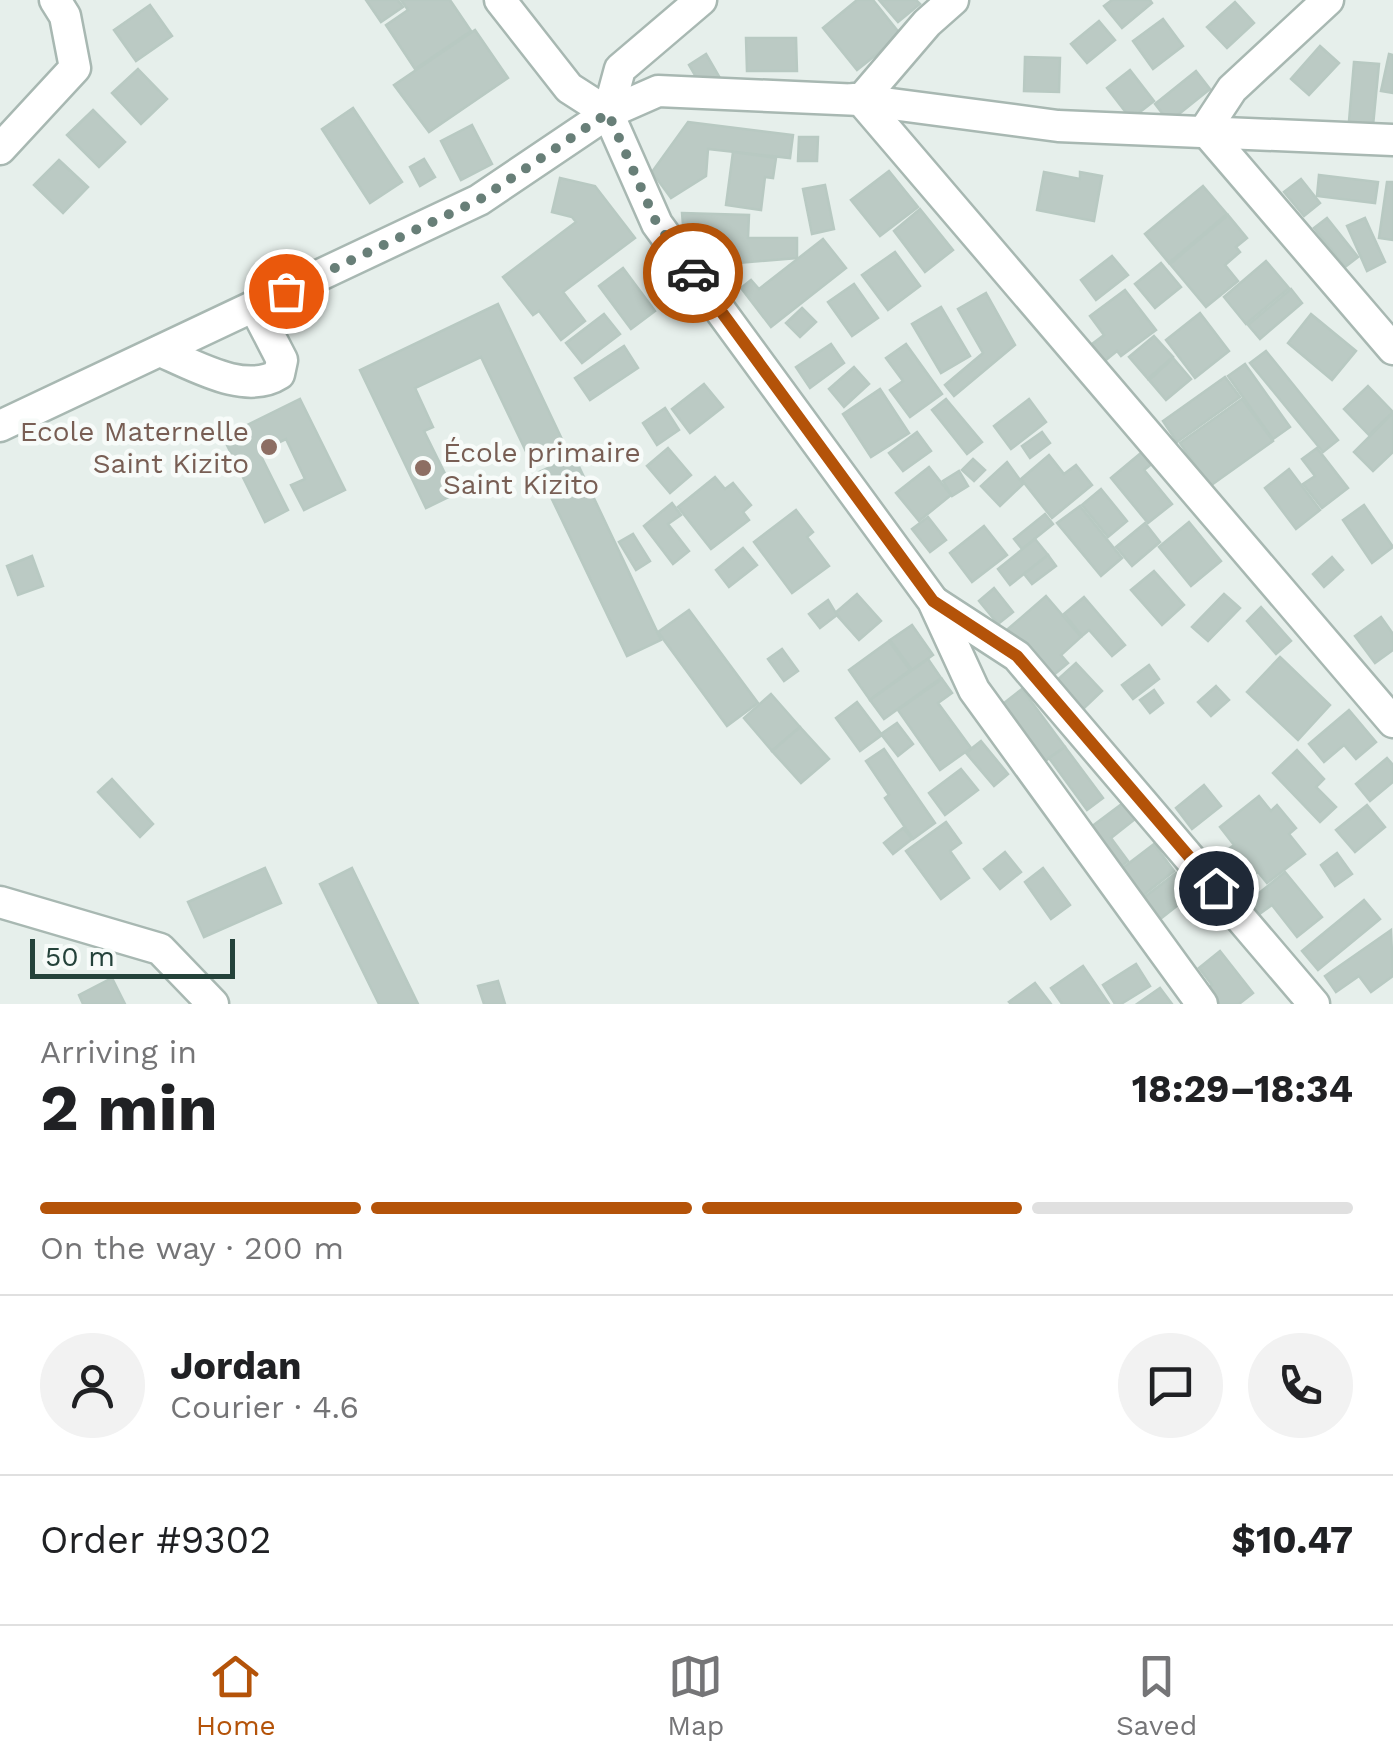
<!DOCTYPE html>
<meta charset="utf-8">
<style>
:root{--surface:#fff;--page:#f2f2f2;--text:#202124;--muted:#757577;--line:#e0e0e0;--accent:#b45309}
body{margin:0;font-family:"Work Sans",sans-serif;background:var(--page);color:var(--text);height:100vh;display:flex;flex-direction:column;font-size:38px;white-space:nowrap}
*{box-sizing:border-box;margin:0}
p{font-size:32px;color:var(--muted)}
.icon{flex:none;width:55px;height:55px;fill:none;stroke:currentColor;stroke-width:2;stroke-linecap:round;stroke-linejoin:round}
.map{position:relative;height:1004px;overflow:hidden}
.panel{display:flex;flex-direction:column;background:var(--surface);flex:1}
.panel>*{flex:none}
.scale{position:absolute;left:30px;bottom:25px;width:205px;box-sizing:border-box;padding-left:10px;border:5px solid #24423a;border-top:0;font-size:28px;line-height:35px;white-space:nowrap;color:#24423a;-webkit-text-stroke:8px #f7fbf9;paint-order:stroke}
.pin{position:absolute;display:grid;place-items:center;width:85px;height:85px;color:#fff;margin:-42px;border:5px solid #fff;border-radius:50%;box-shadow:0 2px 10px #0007}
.courier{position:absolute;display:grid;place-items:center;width:100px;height:100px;margin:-50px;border:8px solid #b45309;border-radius:50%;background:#fff;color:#222;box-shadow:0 2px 12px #0007}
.headline em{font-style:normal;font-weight:700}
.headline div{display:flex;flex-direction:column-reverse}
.headline{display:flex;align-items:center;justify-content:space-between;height:170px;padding:0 40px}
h1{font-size:65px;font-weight:700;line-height:75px}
.bar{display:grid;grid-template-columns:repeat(4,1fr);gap:15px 10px;align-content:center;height:120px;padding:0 40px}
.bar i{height:12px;border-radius:8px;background:var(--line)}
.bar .current{background:var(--accent)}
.bar p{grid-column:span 4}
.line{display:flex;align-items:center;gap:25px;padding:0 40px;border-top:2px solid var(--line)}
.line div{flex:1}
.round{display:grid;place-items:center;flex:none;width:105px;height:105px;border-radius:52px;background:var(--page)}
.dock{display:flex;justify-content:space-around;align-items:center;height:140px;border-top:2px solid var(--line);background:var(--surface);font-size:28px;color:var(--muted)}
.dock a{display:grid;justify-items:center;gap:5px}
.dock .current{color:var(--accent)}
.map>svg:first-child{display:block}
.building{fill:#bbcac4;stroke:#b8c9c2;stroke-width:2.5}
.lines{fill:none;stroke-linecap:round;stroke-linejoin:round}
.minor-casing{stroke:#a8b8b2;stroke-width:35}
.minor{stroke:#fff;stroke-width:30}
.done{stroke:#687f78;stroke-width:10;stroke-dasharray:0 18}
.route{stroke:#b45309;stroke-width:12}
.education-dot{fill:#8d6e63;stroke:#f7fbf9;stroke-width:4}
.labels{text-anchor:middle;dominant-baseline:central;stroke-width:9;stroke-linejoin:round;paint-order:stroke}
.education-label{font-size:28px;fill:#785e54;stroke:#f7fbf9;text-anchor:end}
</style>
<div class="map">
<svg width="1393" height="1004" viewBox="0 0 1393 1004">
<rect width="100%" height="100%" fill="#e6efeb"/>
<g class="building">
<path d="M 366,0 L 398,0 L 403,7 L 381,22 Z"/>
<path d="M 401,0 L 450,0 L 471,31 L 415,69 L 386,25 L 408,10 Z"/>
<path d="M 857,0 L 873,0 L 901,35 L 857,70 L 823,28 Z"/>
<path d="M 879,0 L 916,0 L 920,4 L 898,22 Z"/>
<path d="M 1112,0 L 1150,0 L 1152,3 L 1122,28 L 1104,6 Z"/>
<path d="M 1235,2 L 1254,23 L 1227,48 L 1207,27 Z"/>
<path d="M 150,5 L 172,36 L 136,61 L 114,30 Z"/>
<path d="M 1163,19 L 1183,46 L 1153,69 L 1133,41 Z"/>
<path d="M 1099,21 L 1115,40 L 1087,63 L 1071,44 Z"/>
<path d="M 475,30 L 508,78 L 429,132 L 394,85 Z"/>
<path d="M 746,38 L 796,38 L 797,71 L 747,71 Z"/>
<path d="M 1320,46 L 1339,63 L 1309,95 L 1291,79 Z"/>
<path d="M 706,54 L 720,78 L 703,89 L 689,65 Z"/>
<path d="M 1389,54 L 1393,55 L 1393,93 L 1381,91 Z"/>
<path d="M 1025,57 L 1060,58 L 1059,92 L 1024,91 Z"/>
<path d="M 1354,62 L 1379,64 L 1372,136 L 1348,133 Z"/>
<path d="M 138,69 L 167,99 L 141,124 L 112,93 Z"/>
<path d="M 1130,70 L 1154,101 L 1131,119 L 1107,88 Z"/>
<path d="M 1196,71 L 1210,89 L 1169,122 L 1155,104 Z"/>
<path d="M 353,108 L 402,182 L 370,203 L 322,129 Z"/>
<path d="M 93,110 L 125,142 L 99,167 L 67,135 Z"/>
<path d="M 688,122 L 793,135 L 790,158 L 708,149 L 706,176 L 671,198 L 652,172 Z"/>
<path d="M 472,125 L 492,164 L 461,180 L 441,141 Z"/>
<path d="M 799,137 L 818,137 L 817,161 L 798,161 Z"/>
<path d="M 733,152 L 776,158 L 773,178 L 765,177 L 761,210 L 726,205 Z"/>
<path d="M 424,159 L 435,177 L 420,186 L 410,167 Z"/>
<path d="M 59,160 L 88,187 L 63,213 L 34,185 Z"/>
<path d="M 889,171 L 918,207 L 880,236 L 851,200 Z"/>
<path d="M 1044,172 L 1080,179 L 1080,172 L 1102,176 L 1094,221 L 1037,210 Z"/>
<path d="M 1319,175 L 1378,182 L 1375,203 L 1317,196 Z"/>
<path d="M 560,178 L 595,186 L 635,238 L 563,292 L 585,321 L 561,340 L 539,311 L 533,315 L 503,277 L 576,222 L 572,217 L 552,212 Z"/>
<path d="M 1301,179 L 1320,203 L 1304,216 L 1284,192 Z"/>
<path d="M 1387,182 L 1393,182 L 1393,240 L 1379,238 Z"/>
<path d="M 825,185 L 834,229 L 812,234 L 803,189 Z"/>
<path d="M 1203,186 L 1227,214 L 1169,263 L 1145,234 Z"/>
<path d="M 920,209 L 953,250 L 925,272 L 894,231 Z"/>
<path d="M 682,213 L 749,215 L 748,238 L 797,238 L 797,258 L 715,265 L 683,225 Z"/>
<path d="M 1228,215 L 1247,238 L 1236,247 L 1240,252 L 1225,265 L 1238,281 L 1206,307 L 1170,264 Z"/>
<path d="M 1327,218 L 1358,257 L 1345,267 L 1314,228 Z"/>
<path d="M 1365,218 L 1385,262 L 1367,271 L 1347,226 Z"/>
<path d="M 823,239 L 846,268 L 771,327 L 741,288 L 751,280 L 759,289 Z"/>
<path d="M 895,252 L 920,286 L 888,310 L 862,275 Z"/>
<path d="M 1112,256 L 1128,275 L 1096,300 L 1081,280 Z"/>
<path d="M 1266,261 L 1289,288 L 1246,324 L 1224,297 Z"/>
<path d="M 1161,263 L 1181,287 L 1155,308 L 1135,284 Z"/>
<path d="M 623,268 L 655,311 L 631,329 L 599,286 Z"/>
<path d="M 854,284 L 878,318 L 852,336 L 828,302 Z"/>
<path d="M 1291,289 L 1302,303 L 1260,339 L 1248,325 Z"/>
<path d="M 1125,290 L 1156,330 L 1121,356 L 1117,351 L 1101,364 L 1088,347 L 1104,335 L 1090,316 Z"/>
<path d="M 986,293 L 1015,345 L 954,396 L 945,385 L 983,353 L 958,309 Z"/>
<path d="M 498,304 L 567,450 L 533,466 L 481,357 L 415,388 L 433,427 L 424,431 L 455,494 L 426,508 L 360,370 Z"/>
<path d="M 941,307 L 970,356 L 941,373 L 912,324 Z"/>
<path d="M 802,308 L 816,322 L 800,337 L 786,323 Z"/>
<path d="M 1200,313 L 1229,351 L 1195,378 L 1166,340 Z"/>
<path d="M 604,314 L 620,334 L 582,363 L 566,343 Z"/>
<path d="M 1311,314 L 1356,351 L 1332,380 L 1288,343 Z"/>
<path d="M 1154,336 L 1173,357 L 1148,379 L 1129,357 Z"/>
<path d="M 831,344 L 844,363 L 810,388 L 796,367 Z"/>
<path d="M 906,344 L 942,394 L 910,417 L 890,390 L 903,381 L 886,358 Z"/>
<path d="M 624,346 L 638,368 L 590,400 L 575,378 Z"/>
<path d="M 1266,351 L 1338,440 L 1323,452 L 1250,363 Z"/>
<path d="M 1173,358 L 1191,379 L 1166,400 L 1149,380 Z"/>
<path d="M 1245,364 L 1290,427 L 1273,439 L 1228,376 Z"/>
<path d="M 854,367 L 869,384 L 844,407 L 829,389 Z"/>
<path d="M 1225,377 L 1240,397 L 1177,442 L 1163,421 Z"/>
<path d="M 704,384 L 723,407 L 690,433 L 672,409 Z"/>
<path d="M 1368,386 L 1393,412 L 1369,435 L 1344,409 Z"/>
<path d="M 880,389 L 909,433 L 871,457 L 843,414 Z"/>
<path d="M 300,399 L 345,490 L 304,510 L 291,485 L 305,479 L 286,439 L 259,452 L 288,510 L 265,522 L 223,437 Z"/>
<path d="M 946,399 L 982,442 L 967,454 L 932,410 Z"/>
<path d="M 1029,399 L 1046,422 L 1011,449 L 994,426 Z"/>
<path d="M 1242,399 L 1273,441 L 1210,486 L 1180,443 Z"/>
<path d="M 665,408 L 679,430 L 657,445 L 643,423 Z"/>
<path d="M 1393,413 L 1393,452 L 1373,471 L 1354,452 Z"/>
<path d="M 917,432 L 931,451 L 903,471 L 889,453 Z"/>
<path d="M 1042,432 L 1050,443 L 1030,458 L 1022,446 Z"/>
<path d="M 1154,442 L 1164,454 L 1144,470 L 1172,504 L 1148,523 L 1111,478 Z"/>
<path d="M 668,448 L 691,475 L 670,493 L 647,466 Z"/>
<path d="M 1317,448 L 1348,488 L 1322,508 L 1303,484 L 1315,476 L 1302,459 Z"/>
<path d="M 1049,455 L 1064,474 L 1076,465 L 1092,485 L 1052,518 L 1021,479 Z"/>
<path d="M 574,456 L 661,640 L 627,656 L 539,472 Z"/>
<path d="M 973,459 L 985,470 L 974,481 L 962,470 Z"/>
<path d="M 1007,462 L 1023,484 L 1000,506 L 981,486 Z"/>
<path d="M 929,467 L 951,495 L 919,521 L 896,493 Z"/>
<path d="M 1289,469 L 1320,510 L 1296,529 L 1265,488 Z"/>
<path d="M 959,471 L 968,486 L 952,496 L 943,481 Z"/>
<path d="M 715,477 L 725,489 L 733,483 L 751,505 L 743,512 L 749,520 L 711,549 L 678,507 Z"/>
<path d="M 1101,489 L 1127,521 L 1108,537 L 1082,505 Z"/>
<path d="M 672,503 L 681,515 L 668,524 L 689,551 L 673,564 L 644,526 Z"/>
<path d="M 1364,505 L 1393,547 L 1372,563 L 1343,520 Z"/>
<path d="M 1080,506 L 1122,558 L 1101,576 L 1057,523 Z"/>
<path d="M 796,510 L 813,532 L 807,537 L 829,566 L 792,593 L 754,542 Z"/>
<path d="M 1045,514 L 1053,524 L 1022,549 L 1014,539 Z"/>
<path d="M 928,517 L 946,540 L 930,552 L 912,529 Z"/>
<path d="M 1189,522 L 1221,561 L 1191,586 L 1159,547 Z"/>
<path d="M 1145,523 L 1160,542 L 1132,566 L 1116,547 Z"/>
<path d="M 984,526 L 1007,555 L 972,582 L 950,553 Z"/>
<path d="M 633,534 L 650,561 L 636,570 L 619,542 Z"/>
<path d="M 1035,539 L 1048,555 L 1010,585 L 998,569 Z"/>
<path d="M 743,548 L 757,565 L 729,587 L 716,570 Z"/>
<path d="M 1048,555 L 1056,566 L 1032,584 L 1024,574 Z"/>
<path d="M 32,556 L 43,586 L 18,595 L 7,566 Z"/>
<path d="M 1332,557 L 1343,570 L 1324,587 L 1313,574 Z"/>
<path d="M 1154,571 L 1184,605 L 1162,625 L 1131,590 Z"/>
<path d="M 994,588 L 1013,612 L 998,624 L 979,601 Z"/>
<path d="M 857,594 L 881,621 L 859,640 L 835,613 Z"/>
<path d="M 1224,594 L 1240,608 L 1208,641 L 1192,627 Z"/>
<path d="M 1046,596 L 1081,637 L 1061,655 L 1068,663 L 1050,678 L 1008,629 Z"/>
<path d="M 1084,597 L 1125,645 L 1112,656 L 1089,630 L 1082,636 L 1064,614 Z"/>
<path d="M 828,600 L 837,615 L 820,628 L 809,614 Z"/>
<path d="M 1261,607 L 1291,641 L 1276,654 L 1247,621 Z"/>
<path d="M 689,610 L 758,703 L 727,726 L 658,632 Z"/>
<path d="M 1381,617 L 1393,634 L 1393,650 L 1375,663 L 1355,636 Z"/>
<path d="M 912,625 L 933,655 L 912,670 L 890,640 Z"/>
<path d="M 889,641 L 910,670 L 870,700 L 849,670 Z"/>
<path d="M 782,649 L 798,671 L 784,681 L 768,659 Z"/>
<path d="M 1280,657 L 1330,705 L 1298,740 L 1247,692 Z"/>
<path d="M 928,659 L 941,678 L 884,719 L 870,700 Z"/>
<path d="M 1076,663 L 1102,691 L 1081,711 L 1055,682 Z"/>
<path d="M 1149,665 L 1159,679 L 1133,699 L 1122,685 Z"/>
<path d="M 942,679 L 952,693 L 938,703 L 971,748 L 940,770 L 898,710 Z"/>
<path d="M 1216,686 L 1229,700 L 1211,716 L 1198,702 Z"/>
<path d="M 1022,689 L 1065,747 L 1041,764 L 999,707 Z"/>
<path d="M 1154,690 L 1163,703 L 1150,713 L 1140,700 Z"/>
<path d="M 771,694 L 800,727 L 772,751 L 744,718 Z"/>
<path d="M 857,702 L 882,735 L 860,751 L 836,718 Z"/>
<path d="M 1349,710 L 1376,742 L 1356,759 L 1344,745 L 1324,762 L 1309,744 Z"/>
<path d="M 897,723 L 913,744 L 898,756 L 881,734 Z"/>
<path d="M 800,727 L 829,759 L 801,783 L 772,751 Z"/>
<path d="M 981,741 L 1008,774 L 994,786 L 966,753 Z"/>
<path d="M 1065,747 L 1103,798 L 1087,810 L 1049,758 Z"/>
<path d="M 884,749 L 935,823 L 913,839 L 885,798 L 889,795 L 866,761 Z"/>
<path d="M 1297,750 L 1324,779 L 1316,787 L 1336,807 L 1320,822 L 1273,773 Z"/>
<path d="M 1387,758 L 1393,765 L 1393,782 L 1370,801 L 1356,784 Z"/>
<path d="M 961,769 L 978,790 L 945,815 L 929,793 Z"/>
<path d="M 112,779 L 153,824 L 140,837 L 98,792 Z"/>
<path d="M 1204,785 L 1221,806 L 1192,829 L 1176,808 Z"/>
<path d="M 1259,796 L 1271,811 L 1277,805 L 1296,828 L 1289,834 L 1305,854 L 1267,883 L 1258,872 L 1252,876 L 1230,848 L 1234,845 L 1220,827 Z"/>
<path d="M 1123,803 L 1135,819 L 1111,838 L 1128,861 L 1113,872 L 1083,833 Z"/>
<path d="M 1367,805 L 1385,827 L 1355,852 L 1336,830 Z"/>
<path d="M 946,822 L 961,843 L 950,851 L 969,878 L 941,899 L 906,851 Z"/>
<path d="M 903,828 L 912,839 L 893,854 L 884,843 Z"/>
<path d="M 1154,844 L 1174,871 L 1141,897 L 1120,870 Z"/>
<path d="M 1005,852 L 1021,872 L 1000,889 L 984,869 Z"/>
<path d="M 1337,853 L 1352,874 L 1335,886 L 1321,865 Z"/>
<path d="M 265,868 L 281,903 L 204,937 L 188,902 Z"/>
<path d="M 352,868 L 418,1004 L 379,1004 L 320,884 Z"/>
<path d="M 1043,868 L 1070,905 L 1051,919 L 1025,882 Z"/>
<path d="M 1285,872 L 1322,917 L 1297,937 L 1272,905 L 1258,915 L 1248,902 Z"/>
<path d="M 1176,873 L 1192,894 L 1159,920 L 1142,899 Z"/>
<path d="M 1364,900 L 1380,919 L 1318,970 L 1302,951 Z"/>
<path d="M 1391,930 L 1393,976 L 1371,992 L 1359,976 L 1336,992 L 1325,976 Z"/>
<path d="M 1220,951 L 1253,993 L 1239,1004 L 1217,1004 L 1206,989 L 1212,985 L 1199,968 Z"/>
<path d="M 1136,964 L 1150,986 L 1121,1004 L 1115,1004 L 1103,985 Z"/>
<path d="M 1083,966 L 1109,1004 L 1062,1004 L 1051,988 Z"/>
<path d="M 112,978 L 125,1004 L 83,1004 L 79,995 Z"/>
<path d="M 498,981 L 505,1004 L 484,1004 L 478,986 Z"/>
<path d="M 1035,983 L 1051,1004 L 1011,1004 L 1009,1002 Z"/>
<path d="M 1160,988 L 1172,1004 L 1137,1004 Z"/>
</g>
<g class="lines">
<g class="minor-casing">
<g id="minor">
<path d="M 500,0 L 569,88 L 608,113 L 657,224 L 933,601 L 974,690 L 1202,1004"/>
<path d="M 853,99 L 861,100 L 1393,722"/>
<path d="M 861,100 L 927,23 L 953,0"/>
<path d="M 608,113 L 620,69 L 701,0"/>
<path d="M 1205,130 L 1393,349"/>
<path d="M 1205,130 L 1232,89 L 1328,0"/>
<path d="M 0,149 L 75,68 L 65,16 L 55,0"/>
<path d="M 160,351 C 194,365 245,396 279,374 L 282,360 L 254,306"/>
<path d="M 0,426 L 479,200 L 608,113 L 658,91 L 861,100 L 1058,126 L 1393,140"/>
<path d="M 934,602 L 1017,656 L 1314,1004"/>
<path d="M 0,902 L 160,949 L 213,1004"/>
</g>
</g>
<use href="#minor" class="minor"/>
</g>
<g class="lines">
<path class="done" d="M 286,291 L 479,200 L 608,113 L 657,224 L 693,273"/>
<path class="route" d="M 693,273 L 933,601 L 1017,656 L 1216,888"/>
</g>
<g class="education-dot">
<circle cx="269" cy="447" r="10"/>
<circle cx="423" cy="468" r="10"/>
</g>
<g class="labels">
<g class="education-label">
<text x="249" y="431">Ecole Maternelle<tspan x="249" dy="32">Saint Kizito</tspan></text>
<text x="443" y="452" text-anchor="start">École primaire<tspan x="443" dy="32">Saint Kizito</tspan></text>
</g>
</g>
</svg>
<div class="scale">50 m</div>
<div class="pin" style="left:286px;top:291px;background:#ea580c"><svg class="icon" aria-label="bag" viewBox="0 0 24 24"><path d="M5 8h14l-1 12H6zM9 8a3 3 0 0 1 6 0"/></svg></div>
<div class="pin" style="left:1216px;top:888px;background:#1f2937"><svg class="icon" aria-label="home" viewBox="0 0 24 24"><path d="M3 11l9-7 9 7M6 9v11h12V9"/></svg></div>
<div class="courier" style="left:693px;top:273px"><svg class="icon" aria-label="car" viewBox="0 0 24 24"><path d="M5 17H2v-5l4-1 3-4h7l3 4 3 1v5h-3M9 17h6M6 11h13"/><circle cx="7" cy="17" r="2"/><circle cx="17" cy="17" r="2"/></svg></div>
</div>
<section class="panel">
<div class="headline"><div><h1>2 min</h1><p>Arriving in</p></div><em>18:29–18:34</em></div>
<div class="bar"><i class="current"></i><i class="current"></i><i class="current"></i><i></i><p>On the way · 200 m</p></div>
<div class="line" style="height:180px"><a class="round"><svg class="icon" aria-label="person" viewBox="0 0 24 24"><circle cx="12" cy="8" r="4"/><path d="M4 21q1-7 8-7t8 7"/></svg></a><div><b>Jordan</b><p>Courier · 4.6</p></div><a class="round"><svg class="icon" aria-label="chat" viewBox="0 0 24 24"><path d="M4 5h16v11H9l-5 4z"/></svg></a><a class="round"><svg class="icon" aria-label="phone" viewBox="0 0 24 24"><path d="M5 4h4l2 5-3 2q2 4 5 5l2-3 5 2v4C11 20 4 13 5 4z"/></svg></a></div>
<div class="line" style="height:130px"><div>Order #9302</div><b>$10.47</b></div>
</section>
<nav class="dock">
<a class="current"><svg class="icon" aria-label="home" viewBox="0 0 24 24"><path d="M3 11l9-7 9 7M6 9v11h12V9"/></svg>Home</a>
<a><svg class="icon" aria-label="map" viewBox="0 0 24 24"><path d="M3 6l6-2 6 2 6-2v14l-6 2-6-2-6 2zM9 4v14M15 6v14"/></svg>Map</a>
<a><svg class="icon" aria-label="saved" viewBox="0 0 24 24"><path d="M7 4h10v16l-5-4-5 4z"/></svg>Saved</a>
</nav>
